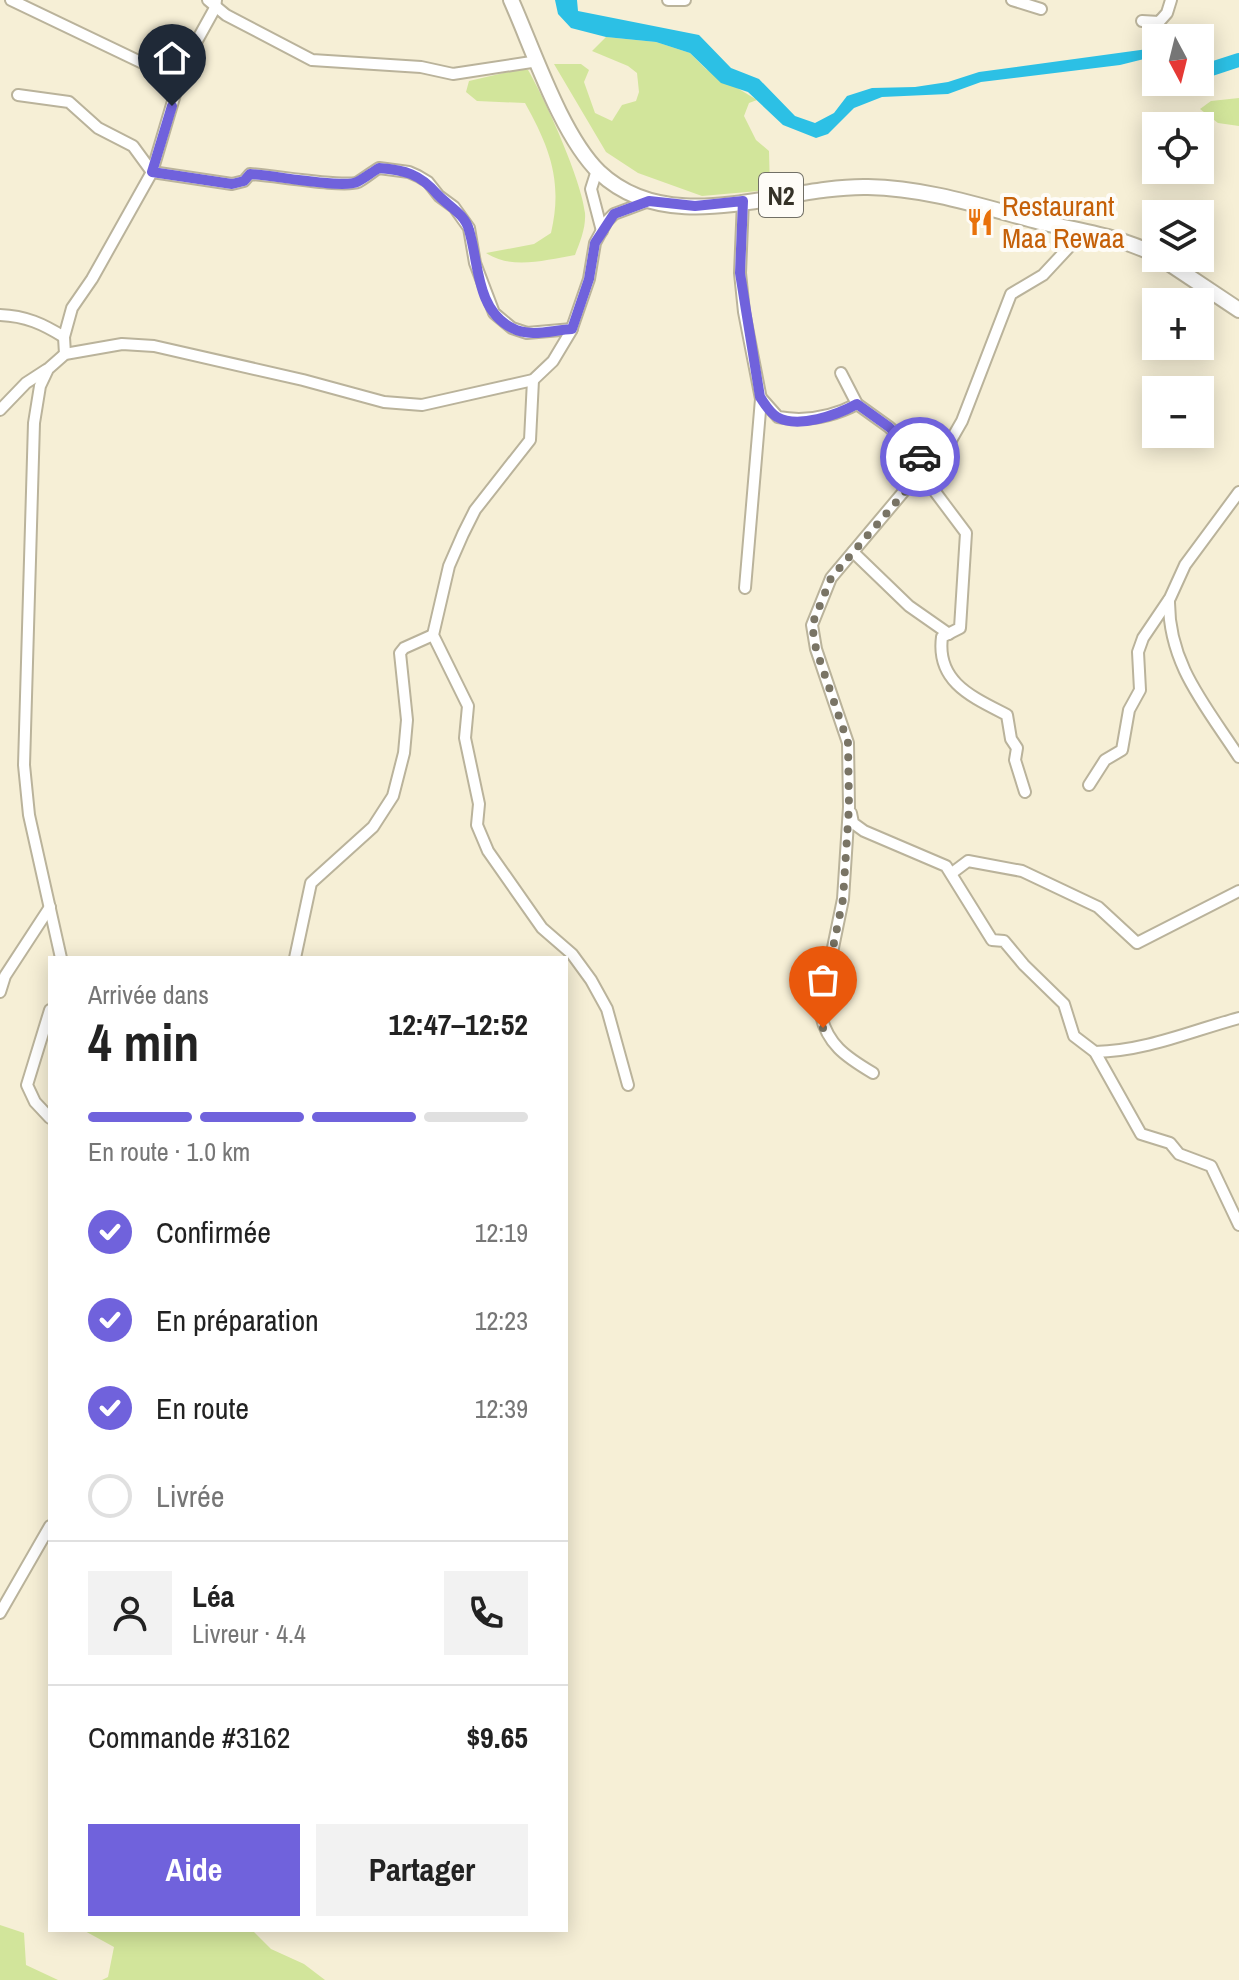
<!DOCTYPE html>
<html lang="fr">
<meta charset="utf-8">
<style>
:root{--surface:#fff;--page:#f2f2f2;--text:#222;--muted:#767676;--line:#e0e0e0;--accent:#7062dc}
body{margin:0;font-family:"Archivo Narrow",sans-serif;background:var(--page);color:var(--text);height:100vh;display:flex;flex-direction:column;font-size:30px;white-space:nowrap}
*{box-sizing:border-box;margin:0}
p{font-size:26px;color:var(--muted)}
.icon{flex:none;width:44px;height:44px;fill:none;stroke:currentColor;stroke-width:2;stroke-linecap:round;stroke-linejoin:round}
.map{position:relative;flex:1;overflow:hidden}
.sheet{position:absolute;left:48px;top:956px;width:520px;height:976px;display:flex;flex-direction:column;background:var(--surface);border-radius:0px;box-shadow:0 4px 20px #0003}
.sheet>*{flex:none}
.needle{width:52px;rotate:173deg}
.buttons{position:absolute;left:1142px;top:24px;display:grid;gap:16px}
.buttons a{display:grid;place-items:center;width:72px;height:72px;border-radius:0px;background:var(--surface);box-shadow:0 4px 20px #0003;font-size:40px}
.pin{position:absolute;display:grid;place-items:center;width:68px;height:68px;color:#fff;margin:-82px -34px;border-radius:50% 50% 50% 0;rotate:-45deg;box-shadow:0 0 8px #0007}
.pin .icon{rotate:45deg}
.courier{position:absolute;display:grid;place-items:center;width:80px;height:80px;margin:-40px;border:6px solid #7062dc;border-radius:50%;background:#fff;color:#222;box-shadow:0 2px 10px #0007}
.overview em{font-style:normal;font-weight:700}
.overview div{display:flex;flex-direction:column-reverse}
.overview{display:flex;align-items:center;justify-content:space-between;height:136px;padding:0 40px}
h1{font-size:52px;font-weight:700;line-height:60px}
.bar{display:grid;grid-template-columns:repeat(4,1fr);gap:12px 8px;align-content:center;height:96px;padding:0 40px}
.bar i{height:10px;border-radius:6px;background:var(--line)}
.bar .current{background:var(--accent)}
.bar p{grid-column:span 4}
.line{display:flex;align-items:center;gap:20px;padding:0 40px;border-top:2px solid var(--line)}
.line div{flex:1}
.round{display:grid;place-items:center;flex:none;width:84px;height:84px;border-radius:0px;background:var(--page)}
ol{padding:0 40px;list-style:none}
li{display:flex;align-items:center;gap:24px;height:88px}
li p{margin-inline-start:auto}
li .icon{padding:8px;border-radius:50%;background:var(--accent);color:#fff;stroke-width:4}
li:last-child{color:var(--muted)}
li i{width:44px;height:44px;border:4px solid var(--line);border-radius:50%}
.primary-button{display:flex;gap:16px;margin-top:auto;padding:16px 40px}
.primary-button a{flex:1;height:92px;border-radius:0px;background:var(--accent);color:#fff;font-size:32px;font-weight:700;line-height:92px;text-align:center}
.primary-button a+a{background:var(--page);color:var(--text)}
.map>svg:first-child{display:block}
.green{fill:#d2e59b}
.water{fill:#2cc0e5}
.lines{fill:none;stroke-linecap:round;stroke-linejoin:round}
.river{stroke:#2cc0e5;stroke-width:14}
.minor-casing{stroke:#bab39b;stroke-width:14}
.highway-casing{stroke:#bab39b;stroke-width:18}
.minor{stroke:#fff;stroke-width:10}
.highway{stroke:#fff;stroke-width:14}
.done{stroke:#797465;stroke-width:8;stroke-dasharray:0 14.4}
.route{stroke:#7062dc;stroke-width:10}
.labels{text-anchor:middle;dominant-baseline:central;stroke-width:8;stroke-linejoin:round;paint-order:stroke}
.shield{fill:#fefcf7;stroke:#716f66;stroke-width:2}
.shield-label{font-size:26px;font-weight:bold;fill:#353228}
.food-label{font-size:28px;fill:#c56008;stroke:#fefcf7;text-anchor:start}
</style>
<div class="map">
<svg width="1239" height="1980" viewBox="0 0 1239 1980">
<rect width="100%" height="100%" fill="#f6efd6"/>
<g class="green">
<path d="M 606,37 L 656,42 L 690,53 L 706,69 L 757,100 L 749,103 L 744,116 L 756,140 L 769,151 L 770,190 L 702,196 L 638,173 L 606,152 L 554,64 L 581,64 L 589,70 L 584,82 L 595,113 L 612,121 L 622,105 L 636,101 L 639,92 L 637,73 L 628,66 L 592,51 Z"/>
<path d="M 516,70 L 528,70 C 545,99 582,181 585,213 C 586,228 580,242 575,255 C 545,260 512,270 486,253 L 534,244 L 551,233 C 563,182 550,148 525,103 L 477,101 L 466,92 L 469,81 Z"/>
<path d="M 1239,98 L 1239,126 L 1218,123 L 1200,109 L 1211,101 Z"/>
<path d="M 0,1925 L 24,1933 L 26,1965 L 58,1980 L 0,1980 Z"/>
<path d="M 83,1930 L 252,1930 L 271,1949 L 304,1964 L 325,1980 L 102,1980 L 108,1977 L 114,1947 Z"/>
</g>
<path class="water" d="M 555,0 L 577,0 L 578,11 L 699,35 L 731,68 L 759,79 L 795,116 L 815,123 L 834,113 L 847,96 L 872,88 L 915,87 L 948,82 L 979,72 L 1155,48 L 1156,56 L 1120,65 L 981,82 L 948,94 L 882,97 L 854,108 L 828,134 L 816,138 L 783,125 L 748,92 L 721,83 L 690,53 L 656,42 L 606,37 L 571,28 L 558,14 Z"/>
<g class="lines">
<path class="river" d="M 1200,67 L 1208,70 L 1239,60"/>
<g class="minor-casing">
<g id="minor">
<path d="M 11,0 L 151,67 L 175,87"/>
<path d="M 208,0 L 226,15 L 312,60 L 421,67 L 453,74 L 538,61"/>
<path d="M 668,0 L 685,0"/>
<path d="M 1012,0 L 1041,9"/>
<path d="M 1142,21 L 1159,22 L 1167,13 L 1171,0"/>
<path d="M 18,95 L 69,102 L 98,128 L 133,146 L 152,172 L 232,184 L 244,181 L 250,174 C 271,175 345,188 358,182 C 365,178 372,172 379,168 L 409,172 L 418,176 L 428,182 L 439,196 L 454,207 L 469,228 L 475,263 L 494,313 L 512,328 L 527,333 L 572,329"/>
<path d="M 597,170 L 591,189 L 602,231"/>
<path d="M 743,201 L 740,273 L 744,312 L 761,399 L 745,588"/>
<path d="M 0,315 C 26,316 43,324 64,337"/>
<path d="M 65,354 L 64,337 L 72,308 L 92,279 L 152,172 L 184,64 L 215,8 L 216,0"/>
<path d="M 841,373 L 857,404 L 889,427 L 929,464"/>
<path d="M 533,380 L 530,440 L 475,510 L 463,534 L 449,566 L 433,635 L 468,706 L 465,738 L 479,804 L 477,825 L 488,851 L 542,928 L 572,954 L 591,980 L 607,1009 L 628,1085"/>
<path d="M 762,399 L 778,417 C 806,422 832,417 857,404"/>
<path d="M 0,410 L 26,383 L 46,370"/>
<path d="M 921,473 L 966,533 L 960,628 L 942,637 C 936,682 972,697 1007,715 L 1011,739 L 1017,748 L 1015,760 L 1025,792"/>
<path d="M 853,552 L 909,606 L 949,634"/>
<path d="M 1169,600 C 1168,664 1206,706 1239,757"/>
<path d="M 1089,785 L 1105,760 L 1122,750 L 1129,710 L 1140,690 L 1138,652 L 1143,638 L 1170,598 L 1185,565 L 1239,492"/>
<path d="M 851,813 L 853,823 L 864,831 L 946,866 L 992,940 L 1004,941 L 1024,965 L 1064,1004 L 1074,1036 L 1095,1052 L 1141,1134 L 1170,1143 L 1179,1154 L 1211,1166 L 1239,1225"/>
<path d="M 952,873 L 968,861 L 1022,871 L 1098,907 L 1137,943 L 1239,891"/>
<path d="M 61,958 L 29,815 L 24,765 L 34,423 L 40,386 L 48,369 L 65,354 L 122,344 L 154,346 L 303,380 L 384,402 L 422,405 L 533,380 L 553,361 L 571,331 L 589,279 L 595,243 L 607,221 L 614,214 L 649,201"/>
<path d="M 295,958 L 311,883 L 373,827 L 393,796 L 404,753 L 407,720 L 400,653 L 404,648 L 433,635"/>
<path d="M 0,992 L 5,976 L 50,907"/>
<path d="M 50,1010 L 27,1085 L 35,1102 L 50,1118"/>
<path d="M 1095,1052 C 1146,1051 1191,1031 1239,1018"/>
<path d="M 873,1073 C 846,1057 826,1044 820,1011 L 843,899 L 849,807 L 848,743 L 816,649 L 812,625 L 831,578 L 910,484 L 950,442 L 962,421 L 1011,294 L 1043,275 L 1083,232"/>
<path d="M 0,1613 L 50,1526"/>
</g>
</g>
<g class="highway-casing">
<g id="highway">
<path d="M 511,0 C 533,49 561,135 599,172 C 672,241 782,185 868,187 C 927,188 983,207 1040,222 C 1079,231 1119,236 1156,255"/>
<path d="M 1161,258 L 1239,310"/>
</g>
</g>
<use href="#minor" class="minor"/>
<use href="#highway" class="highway"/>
</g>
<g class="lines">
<path class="done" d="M 823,1028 L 820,1011 L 843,899 L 849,807 L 848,743 L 816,649 L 812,625 L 831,578 L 929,464 L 920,457"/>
<path class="route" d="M 172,106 L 152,172 L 232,184 L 244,181 L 250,174 C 272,175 343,189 357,182 C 365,178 372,172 379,168 C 405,170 420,174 437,194 C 448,206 465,214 469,230 C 479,263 476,310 512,328 C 531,338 552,330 572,329 L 589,279 L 595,243 L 614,214 L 649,201 L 695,206 L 743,201 L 740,273 L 760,397 C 765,404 769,412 777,417 C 798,429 837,415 857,404 L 889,427 L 920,457"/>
</g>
<defs>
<g id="restaurant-bare" transform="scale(2.16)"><path d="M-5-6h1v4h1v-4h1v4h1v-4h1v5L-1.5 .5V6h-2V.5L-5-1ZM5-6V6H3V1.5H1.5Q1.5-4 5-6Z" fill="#e8710a" stroke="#fefcf7" stroke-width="2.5" paint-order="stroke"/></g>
</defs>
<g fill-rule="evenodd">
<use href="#restaurant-bare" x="980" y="222"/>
</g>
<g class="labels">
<rect class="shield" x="759" y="173" width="44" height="44" rx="6"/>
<g class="shield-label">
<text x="781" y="195">N2</text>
</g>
<g class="food-label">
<text x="1002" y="206">Restaurant<tspan x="1002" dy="32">Maa Rewaa</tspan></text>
</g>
</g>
</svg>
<div class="buttons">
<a><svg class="needle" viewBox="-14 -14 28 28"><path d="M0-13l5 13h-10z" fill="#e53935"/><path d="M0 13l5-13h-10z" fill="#767676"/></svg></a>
<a><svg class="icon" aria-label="locate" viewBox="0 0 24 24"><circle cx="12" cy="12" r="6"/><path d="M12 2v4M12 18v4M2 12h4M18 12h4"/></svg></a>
<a><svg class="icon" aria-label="layers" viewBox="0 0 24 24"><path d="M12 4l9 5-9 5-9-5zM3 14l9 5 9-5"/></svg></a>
<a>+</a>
<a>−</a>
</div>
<div class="pin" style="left:823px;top:1028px;background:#ea580c"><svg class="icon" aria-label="bag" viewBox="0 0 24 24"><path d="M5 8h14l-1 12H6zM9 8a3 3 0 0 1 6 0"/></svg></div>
<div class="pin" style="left:172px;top:106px;background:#1f2937"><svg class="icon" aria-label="home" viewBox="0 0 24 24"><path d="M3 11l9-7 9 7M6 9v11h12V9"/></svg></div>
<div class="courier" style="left:920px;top:457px"><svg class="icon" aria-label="car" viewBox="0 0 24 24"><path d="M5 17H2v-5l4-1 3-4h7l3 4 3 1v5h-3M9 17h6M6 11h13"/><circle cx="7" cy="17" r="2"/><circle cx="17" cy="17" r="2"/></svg></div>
<section class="sheet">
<div class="overview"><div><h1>4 min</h1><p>Arrivée dans</p></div><em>12:47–12:52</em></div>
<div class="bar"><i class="current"></i><i class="current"></i><i class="current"></i><i></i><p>En route · 1.0 km</p></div>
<ol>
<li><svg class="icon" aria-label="check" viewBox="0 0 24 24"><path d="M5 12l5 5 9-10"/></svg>Confirmée<p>12:19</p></li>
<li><svg class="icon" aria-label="check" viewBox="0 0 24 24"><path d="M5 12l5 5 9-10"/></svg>En préparation<p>12:23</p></li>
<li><svg class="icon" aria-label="check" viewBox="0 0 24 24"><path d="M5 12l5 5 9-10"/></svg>En route<p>12:39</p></li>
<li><i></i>Livrée</li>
</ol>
<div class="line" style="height:144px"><a class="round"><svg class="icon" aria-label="person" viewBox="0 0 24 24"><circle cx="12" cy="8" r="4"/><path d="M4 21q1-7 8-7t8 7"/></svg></a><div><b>Léa</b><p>Livreur · 4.4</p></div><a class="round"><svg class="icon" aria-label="phone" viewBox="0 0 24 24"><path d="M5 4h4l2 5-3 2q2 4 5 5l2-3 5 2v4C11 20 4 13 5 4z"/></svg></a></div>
<div class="line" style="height:104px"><div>Commande #3162</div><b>$9.65</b></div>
<div class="primary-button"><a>Aide</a><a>Partager</a></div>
</section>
</div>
